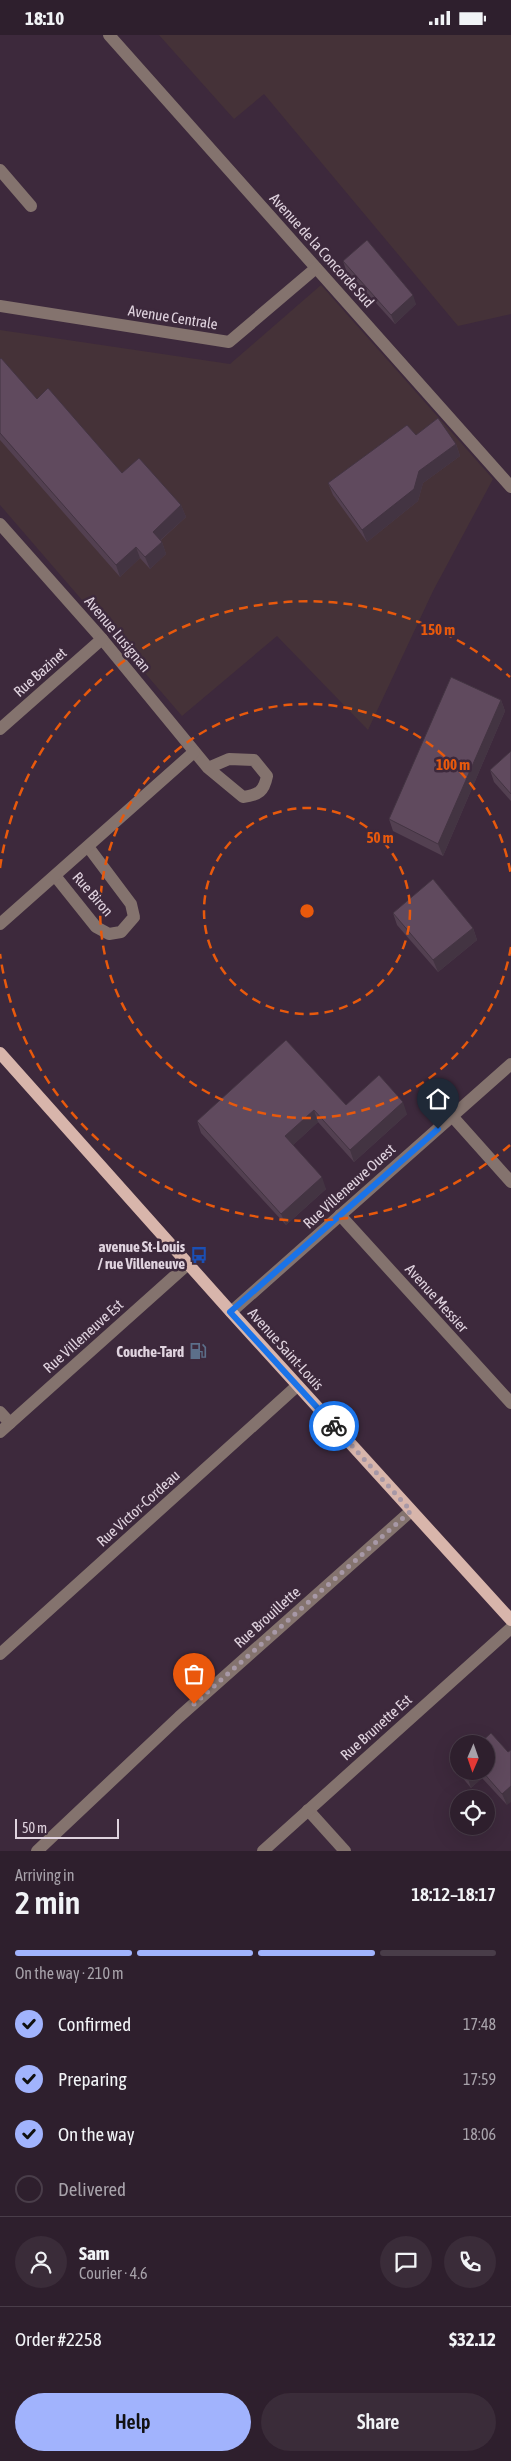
<!DOCTYPE html>
<meta charset="utf-8">
<style>
:root{--surface:#2e1f2d;--page:#3a2c39;--text:#f1f3f6;--muted:#a7a2aa;--line:#493d49;--accent:#a1b3fd}
body{margin:0;font-family:"Asap Condensed",sans-serif;background:var(--page);color:var(--text);height:100vh;display:flex;flex-direction:column;font-size:19px;white-space:nowrap}
*{box-sizing:border-box;margin:0}
p{font-size:16px;color:var(--muted)}
.icon{flex:none;width:28px;height:28px;fill:none;stroke:currentColor;stroke-width:2;stroke-linecap:round;stroke-linejoin:round}
.map{position:relative;height:1816px;overflow:hidden}
.drawer{display:flex;flex-direction:column;background:var(--surface);flex:1}
.drawer>*{flex:none}
.needle{width:32px;rotate:182deg}
.buttons{position:absolute;left:450px;top:1700px;display:grid;gap:10px}
.buttons a{display:grid;place-items:center;width:45px;height:45px;border-radius:50%;background:var(--surface);box-shadow:0 5px 20px #0002,0 0 0 1px var(--line);font-size:25px}
.scale{position:absolute;left:15px;bottom:12px;width:104px;box-sizing:border-box;padding-left:5px;border:2px solid #e0d3df;border-top:0;font-size:14px;line-height:18px;white-space:nowrap;color:#e0d3df;-webkit-text-stroke:4px #3d293c;paint-order:stroke}
.pin{position:absolute;display:grid;place-items:center;width:42px;height:42px;color:#fff;margin:-51px -21px;border-radius:50% 50% 50% 0;rotate:-45deg;box-shadow:0 0 5px #0007}
.pin .icon{rotate:45deg}
.courier{position:absolute;display:grid;place-items:center;width:50px;height:50px;margin:-25px;border:4px solid #1a73e8;border-radius:50%;background:#fff;color:#222;box-shadow:0 1px 6px #0007}
.overview em{font-style:normal;font-weight:600}
.overview div{display:flex;flex-direction:column-reverse}
.overview{display:flex;align-items:center;justify-content:space-between;height:85px;padding:0 15px}
h1{font-size:32px;font-weight:600;line-height:38px}
.bar{display:grid;grid-template-columns:repeat(4,1fr);gap:8px 5px;align-content:center;height:60px;padding:0 15px}
.bar i{height:6px;border-radius:4px;background:var(--line)}
.bar .current{background:var(--accent)}
.bar p{grid-column:span 4}
.line{display:flex;align-items:center;gap:12px;padding:0 15px;border-top:1px solid var(--line)}
.line div{flex:1}
.round{display:grid;place-items:center;flex:none;width:52px;height:52px;border-radius:26px;background:var(--page)}
ol{padding:0 15px;list-style:none}
li{display:flex;align-items:center;gap:15px;height:55px}
li p{margin-inline-start:auto}
li .icon{padding:5px;border-radius:50%;background:var(--accent);color:#111;stroke-width:4}
li:last-child{color:var(--muted)}
li i{width:28px;height:28px;border:2px solid var(--line);border-radius:50%}
.primary-button{display:flex;gap:10px;margin-top:auto;padding:10px 15px}
.primary-button a{flex:1;height:58px;border-radius:30px;background:var(--accent);color:#111;font-size:20px;font-weight:600;line-height:58px;text-align:center}
.primary-button a+a{background:var(--page);color:var(--text)}
.status{display:flex;justify-content:space-between;align-items:center;height:35px;padding:0 25px;background:var(--surface);direction:ltr}
.status svg{height:14px;fill:currentColor}
.map>svg:first-child{display:block}
.industrial{fill:#453238}
.lines{fill:none;stroke-linecap:round;stroke-linejoin:round}
.minor{stroke:#84736e;stroke-width:12}
.major{stroke:#d8b5ab;stroke-width:12}
.wall{fill:#534051}
.shaded-wall{fill:#433442}
.building{fill:#604a5e;stroke:#433442}
.done{stroke:#a798a6;stroke-width:5;stroke-dasharray:0 9}
.route{stroke:#1a73e8;stroke-width:6}
.ring{fill:none;stroke:#e8590c;stroke-width:2.5;stroke-dasharray:9 6}
.labels{text-anchor:middle;dominant-baseline:central;stroke-width:5;stroke-linejoin:round;paint-order:stroke}
.street-label{font-size:15px;fill:#e0d3df;stroke:#3d293c}
.poi-label{font-size:15px;font-weight:bold;fill:#e0d3df;stroke:#3d293c;text-anchor:end}
.centre{fill:#e8590c;stroke:#3d293c;stroke-width:2.5}
.ring-label{font-size:15px;text-anchor:middle;font-weight:bold;fill:#e8590c;stroke:#3d293c;stroke-width:5;stroke-linejoin:round;paint-order:stroke}
</style>
<div class="status"><b>18:10</b><svg viewBox="0 0 49 12"><path d="M0 12V9h3v3zM5 12V6h3v6zM10 12V3h3v9zM15 12V0h3v12zM26 1h20v11H26zM47 4h2v5h-2z"/></svg></div>
<div class="map">
<svg width="511" height="1816" viewBox="0 0 511 1816">
<rect width="100%" height="100%" fill="#3d293c"/>
<g class="industrial">
<path d="M 159,0 L 511,0 L 511,279 L 458,291 L 264,59 L 234,84 Z"/>
<path d="M 321,250 L 493,444 L 433,556 L 368,695 L 277,601 L 182,681 L 0,470 L 0,295 L 230,329 Z"/>
</g>
<g class="lines">
<g class="minor">
<path d="M 109,0 L 511,452"/>
<path d="M 0,135 L 31,171"/>
<path d="M 0,271 L 229,307 L 316,233"/>
<path d="M 0,489 L 102,604 L 208,733 L 243,762 C 259,760 264,756 267,741 L 254,725 L 229,724 L 208,733"/>
<path d="M 0,694 L 102,604"/>
<path d="M 56,842 L 96,892 L 109,899 L 121,897 L 134,882 L 131,869 L 89,813"/>
<path d="M 0,889 L 194,717"/>
<path d="M 452,1081 L 511,1147"/>
<path d="M 340,1180 L 511,1368"/>
<path d="M 231,1277 L 511,1029"/>
<path d="M 0,1377 L 10,1388"/>
<path d="M 0,1397 L 188,1229"/>
<path d="M 0,1619 L 297,1351"/>
<path d="M 308,1775 L 345,1816"/>
<path d="M 37,1816 L 179,1682 L 411,1476"/>
<path d="M 263,1816 L 511,1593"/>
</g>
<path class="major" d="M 0,1018 L 231,1277 L 511,1585"/>
</g>
<g class="wall">
<path d="M 343,226 L 416,269 L 395,289 L 346,235 Z"/>
<path d="M 0,324 L 37,364 L 122,438 L 181,470 L 186,482 L 161,505 L 162,507 L 166,519 L 150,534 L 140,523 L 120,542 L 0,405 Z"/>
<path d="M 456,409 L 460,421 L 423,448 L 418,466 L 367,507 L 333,460 L 328,448 Z"/>
<path d="M 501,665 L 505,676 L 443,821 L 393,796 L 389,784 Z"/>
<path d="M 511,716 L 511,766 L 494,747 L 490,735 Z"/>
<path d="M 393,878 L 473,893 L 477,905 L 438,937 L 397,890 Z"/>
<path d="M 346,1070 L 407,1079 L 354,1127 L 318,1087 L 293,1110 L 326,1154 L 286,1190 L 201,1098 L 197,1086 Z"/>
<path d="M 491,1698 L 507,1770 L 482,1743 L 471,1753 L 461,1741 L 459,1736 L 486,1736 Z"/>
</g>
<g class="shaded-wall">
<path d="M 413,260 L 416,269 L 395,289 L 391,280 Z"/>
<path d="M 456,409 L 460,421 L 423,448 L 418,466 L 367,507 L 362,495 L 419,436 Z"/>
<path d="M 181,470 L 186,482 L 157,508 L 153,497 Z"/>
<path d="M 162,507 L 166,519 L 150,534 L 145,522 Z"/>
<path d="M 136,512 L 140,523 L 120,542 L 116,530 Z"/>
<path d="M 501,665 L 505,676 L 443,821 L 438,809 Z"/>
<path d="M 473,893 L 477,905 L 438,937 L 433,925 Z"/>
<path d="M 403,1067 L 407,1079 L 354,1127 L 350,1115 Z"/>
<path d="M 314,1075 L 318,1087 L 290,1113 L 285,1101 Z"/>
<path d="M 322,1142 L 326,1154 L 286,1190 L 281,1179 Z"/>
<path d="M 472,1736 L 479,1736 L 482,1743 L 471,1753 L 467,1741 Z"/>
<path d="M 511,1751 L 511,1767 L 507,1770 L 502,1759 Z"/>
</g>
<g class="building">
<path d="M 367,205 L 413,260 L 391,280 L 343,226 Z"/>
<path d="M 1,323 L 37,364 L 48,353 L 122,438 L 139,423 L 181,470 L 153,497 L 162,507 L 145,522 L 136,512 L 116,530 L 0,398 L 0,324 Z"/>
<path d="M 438,383 L 456,409 L 419,436 L 414,454 L 362,495 L 328,448 L 407,390 L 416,400 Z"/>
<path d="M 451,642 L 501,665 L 438,809 L 389,784 Z"/>
<path d="M 511,716 L 511,759 L 490,735 Z"/>
<path d="M 433,844 L 473,893 L 433,925 L 393,878 Z"/>
<path d="M 286,1005 L 346,1070 L 379,1040 L 403,1067 L 350,1115 L 314,1075 L 285,1101 L 322,1142 L 281,1179 L 197,1086 Z"/>
<path d="M 491,1698 L 508,1717 L 511,1715 L 511,1751 L 502,1759 L 482,1736 L 486,1736 L 486,1709 L 479,1709 Z"/>
<path d="M 463,1736 L 472,1736 L 467,1741 Z"/>
</g>
<g class="lines">
<path class="done" d="M 194,1669 L 411,1476 L 334,1391"/>
<path class="route" d="M 334,1391 L 230,1277 L 438,1094"/>
</g>
<g class="ring">
<circle cx="307" cy="876" r="103"/>
<path d="M511 912A207 207 0 1 1 511 840"/>
<path d="M510 1110A310 310 0 0 1 0 919M0 833A310 310 0 0 1 510 642"/>
</g>
<defs>
<g id="bus-bare" transform="scale(1.35)"><path d="M-5-6H5V4H4V6H2V4H-2V6H-4V4H-5ZM-3.5-4V0h7V-4ZM-3.5 1.2v1.5H-2V1.2ZM2 1.2v1.5H3.5V1.2Z" fill="#1a4fb4" stroke="#3d293c" stroke-width="2.5" paint-order="stroke"/></g>
<g id="fuel-bare" transform="scale(1.35)"><path d="M-5.5-6h7V0h2V4h1.3V-2.5L3-4.5l.8-.8L6-3V5H2.5V1h-1V6h-7ZM-4.2-4.7v3.2H.2V-4.7Z" fill="#5c6f8a" stroke="#3d293c" stroke-width="2.5" paint-order="stroke"/></g>
</defs>
<g fill-rule="evenodd">
<use href="#bus-bare" x="199" y="1220"/>
<use href="#fuel-bare" x="198" y="1316"/>
</g>
<g class="labels">
<g class="street-label">
<text transform="translate(322 215) rotate(48)">Avenue de la Concorde Sud</text>
<text transform="translate(173 282) rotate(9)">Avenue Centrale</text>
<text transform="translate(118 599) rotate(50)">Avenue Lusignan</text>
<text transform="translate(40 637) rotate(-42)">Rue Bazinet</text>
<text transform="translate(93 859) rotate(49)">Rue Biron</text>
<text transform="translate(349 1151) rotate(-42)">Rue Villeneuve Ouest</text>
<text transform="translate(437 1263) rotate(48)">Avenue Messier</text>
<text transform="translate(83 1301) rotate(-42)">Rue Villeneuve Est</text>
<text transform="translate(286 1314) rotate(48)">Avenue Saint-Louis</text>
<text transform="translate(138 1473) rotate(-42)">Rue Victor-Cordeau</text>
<text transform="translate(267 1582) rotate(-42)">Rue Brouillette</text>
<text transform="translate(376 1692) rotate(-42)">Rue Brunette Est</text>
</g>
<g class="poi-label">
<text x="185" y="1211">avenue St-Louis<tspan x="185" dy="17">/ rue Villeneuve</tspan></text>
<text x="184" y="1316">Couche-Tard</text>
</g>
</g>
<circle cx="307" cy="876" r="8" class="centre"/>
<g class="ring-label">
<text x="438" y="600">150 m</text>
<text x="453" y="735">100 m</text>
<text x="380" y="808">50 m</text>
</g>
</svg>
<div class="buttons">
<a><svg class="needle" viewBox="-14 -14 28 28"><path d="M0-13l5 13h-10z" fill="#e53935"/><path d="M0 13l5-13h-10z" fill="#a7a2aa"/></svg></a>
<a><svg class="icon" aria-label="locate" viewBox="0 0 24 24"><circle cx="12" cy="12" r="6"/><path d="M12 2v4M12 18v4M2 12h4M18 12h4"/></svg></a>
</div>
<div class="scale">50 m</div>
<div class="pin" style="left:194px;top:1669px;background:#ea580c"><svg class="icon" aria-label="bag" viewBox="0 0 24 24"><path d="M5 8h14l-1 12H6zM9 8a3 3 0 0 1 6 0"/></svg></div>
<div class="pin" style="left:438px;top:1094px;background:#1f2937"><svg class="icon" aria-label="home" viewBox="0 0 24 24"><path d="M3 11l9-7 9 7M6 9v11h12V9"/></svg></div>
<div class="courier" style="left:334px;top:1391px"><svg class="icon" aria-label="bike" viewBox="0 0 24 24"><circle cx="6" cy="16" r="4"/><circle cx="18" cy="16" r="4"/><path d="M6 16l4-8h5l3 8M10 8l3 8H6M13 5h3"/></svg></div>
</div>
<section class="drawer">
<div class="overview"><div><h1>2 min</h1><p>Arriving in</p></div><em>18:12–18:17</em></div>
<div class="bar"><i class="current"></i><i class="current"></i><i class="current"></i><i></i><p>On the way · 210 m</p></div>
<ol>
<li><svg class="icon" aria-label="check" viewBox="0 0 24 24"><path d="M5 12l5 5 9-10"/></svg>Confirmed<p>17:48</p></li>
<li><svg class="icon" aria-label="check" viewBox="0 0 24 24"><path d="M5 12l5 5 9-10"/></svg>Preparing<p>17:59</p></li>
<li><svg class="icon" aria-label="check" viewBox="0 0 24 24"><path d="M5 12l5 5 9-10"/></svg>On the way<p>18:06</p></li>
<li><i></i>Delivered</li>
</ol>
<div class="line" style="height:90px"><a class="round"><svg class="icon" aria-label="person" viewBox="0 0 24 24"><circle cx="12" cy="8" r="4"/><path d="M4 21q1-7 8-7t8 7"/></svg></a><div><b>Sam</b><p>Courier · 4.6</p></div><a class="round"><svg class="icon" aria-label="chat" viewBox="0 0 24 24"><path d="M4 5h16v11H9l-5 4z"/></svg></a><a class="round"><svg class="icon" aria-label="phone" viewBox="0 0 24 24"><path d="M5 4h4l2 5-3 2q2 4 5 5l2-3 5 2v4C11 20 4 13 5 4z"/></svg></a></div>
<div class="line" style="height:65px"><div>Order #2258</div><b>$32.12</b></div>
<div class="primary-button"><a>Help</a><a>Share</a></div>
</section>
